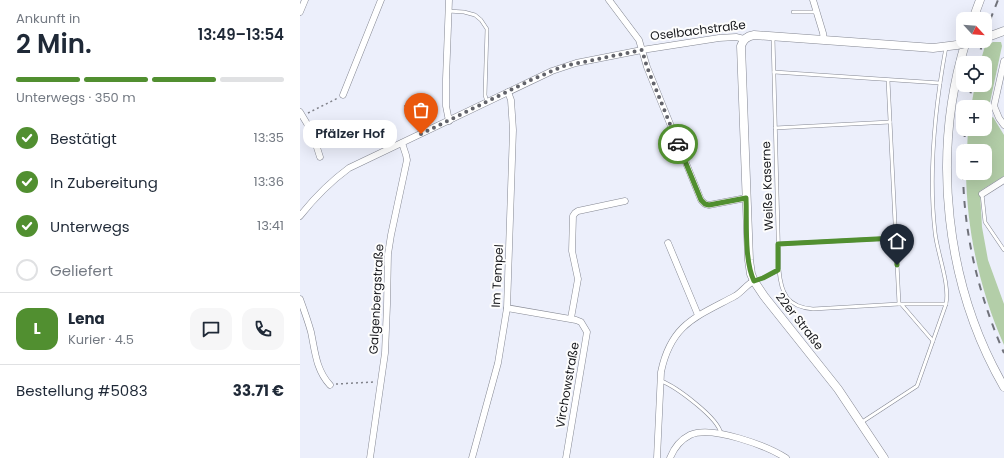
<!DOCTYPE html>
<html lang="de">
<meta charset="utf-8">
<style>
:root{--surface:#fff;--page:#f6f6f7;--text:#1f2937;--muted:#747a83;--line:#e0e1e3;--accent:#518f30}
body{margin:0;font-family:Poppins,sans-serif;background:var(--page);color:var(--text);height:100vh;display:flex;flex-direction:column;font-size:15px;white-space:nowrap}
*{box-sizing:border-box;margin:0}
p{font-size:13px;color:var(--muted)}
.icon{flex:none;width:22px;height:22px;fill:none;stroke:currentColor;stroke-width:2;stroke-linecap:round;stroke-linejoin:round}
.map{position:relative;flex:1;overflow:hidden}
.side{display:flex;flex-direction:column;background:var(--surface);width:300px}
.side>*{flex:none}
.needle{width:26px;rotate:116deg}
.controls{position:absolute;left:656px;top:12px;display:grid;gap:8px}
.controls a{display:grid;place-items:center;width:36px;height:36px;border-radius:8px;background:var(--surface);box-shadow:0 4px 16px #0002;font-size:20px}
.pin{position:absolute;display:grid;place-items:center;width:34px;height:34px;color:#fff;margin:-41px -17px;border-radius:50% 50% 50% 0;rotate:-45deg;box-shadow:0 0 4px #0007}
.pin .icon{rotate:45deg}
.courier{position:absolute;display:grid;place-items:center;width:40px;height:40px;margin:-20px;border:3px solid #518f30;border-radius:50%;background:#fff;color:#222;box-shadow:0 1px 5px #0007}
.bubble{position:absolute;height:28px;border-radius:12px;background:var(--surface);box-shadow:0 4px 16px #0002;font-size:13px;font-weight:600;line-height:28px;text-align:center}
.overview em{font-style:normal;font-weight:600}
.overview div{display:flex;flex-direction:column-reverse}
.overview{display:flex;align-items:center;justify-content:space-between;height:68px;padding:0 16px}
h1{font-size:26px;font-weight:600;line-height:30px}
.bar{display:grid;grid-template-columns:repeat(4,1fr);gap:6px 4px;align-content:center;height:48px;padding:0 16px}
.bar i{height:5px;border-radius:3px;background:var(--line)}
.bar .on{background:var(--accent)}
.bar p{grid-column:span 4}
.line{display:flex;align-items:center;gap:10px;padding:0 16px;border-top:1px solid var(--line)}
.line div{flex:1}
.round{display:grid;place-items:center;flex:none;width:42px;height:42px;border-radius:12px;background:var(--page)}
ol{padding:0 16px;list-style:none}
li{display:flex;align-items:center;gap:12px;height:44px}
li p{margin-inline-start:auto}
li .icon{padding:4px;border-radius:50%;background:var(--accent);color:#fff;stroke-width:4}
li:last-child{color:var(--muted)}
li i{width:22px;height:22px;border:2px solid var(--line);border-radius:50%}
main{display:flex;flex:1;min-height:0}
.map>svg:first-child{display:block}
.green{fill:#b3cea8}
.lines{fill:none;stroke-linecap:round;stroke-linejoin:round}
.lane-casing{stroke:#848792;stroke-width:4}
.street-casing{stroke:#848792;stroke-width:7}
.secondary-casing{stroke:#848792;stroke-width:9}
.path{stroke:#80828a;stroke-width:1.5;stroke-dasharray:2 3;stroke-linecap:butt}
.lane{stroke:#fff;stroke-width:3}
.street{stroke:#fff;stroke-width:6}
.secondary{stroke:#fff;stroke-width:8}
.rail{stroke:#70727a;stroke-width:2;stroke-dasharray:7 7;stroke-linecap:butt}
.secondary-bridge-casing{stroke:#848792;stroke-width:9;stroke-linecap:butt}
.secondary-bridge{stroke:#fff;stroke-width:8}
.done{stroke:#62636a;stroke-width:4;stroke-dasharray:0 7.2}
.route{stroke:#518f30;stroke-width:5}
.labels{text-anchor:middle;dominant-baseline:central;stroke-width:4;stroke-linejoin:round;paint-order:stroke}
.street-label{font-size:12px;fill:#17181c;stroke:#fdfdfd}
</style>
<main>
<section class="side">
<div class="overview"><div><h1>2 Min.</h1><p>Ankunft in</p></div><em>13:49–13:54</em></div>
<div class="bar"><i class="on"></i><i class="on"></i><i class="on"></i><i></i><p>Unterwegs · 350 m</p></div>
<ol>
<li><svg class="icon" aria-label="check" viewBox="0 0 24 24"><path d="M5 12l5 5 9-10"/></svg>Bestätigt<p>13:35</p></li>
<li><svg class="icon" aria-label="check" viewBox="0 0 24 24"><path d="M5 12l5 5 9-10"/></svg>In Zubereitung<p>13:36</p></li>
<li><svg class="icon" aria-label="check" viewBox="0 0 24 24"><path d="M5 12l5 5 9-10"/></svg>Unterwegs<p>13:41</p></li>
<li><i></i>Geliefert</li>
</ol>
<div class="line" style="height:72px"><b class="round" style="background:var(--accent);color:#fff">L</b><div><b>Lena</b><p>Kurier · 4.5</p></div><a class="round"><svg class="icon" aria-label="chat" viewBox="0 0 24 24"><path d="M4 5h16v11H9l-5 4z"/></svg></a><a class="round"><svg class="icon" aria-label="phone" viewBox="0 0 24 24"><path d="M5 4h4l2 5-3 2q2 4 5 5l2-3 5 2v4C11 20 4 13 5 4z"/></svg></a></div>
<div class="line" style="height:52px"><div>Bestellung #5083</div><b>33.71 €</b></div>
</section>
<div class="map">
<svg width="704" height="458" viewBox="0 0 704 458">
<rect width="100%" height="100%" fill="#eceffb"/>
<path class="green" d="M 693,42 L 701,42 L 702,46 L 686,121 L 693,117 L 704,135 L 704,176 L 680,191 L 682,227 L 688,260 L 704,304 L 704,345 C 680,291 667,232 666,173 L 685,173 L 685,151 L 667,151 L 668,129 L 685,129 L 685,107 L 671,107 L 675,85 L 685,85 L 685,63 L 680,63 L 685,46 Z"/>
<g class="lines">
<g class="lane-casing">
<g id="lane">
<path d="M 148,11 L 164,12 L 175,15 L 181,20 L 187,29 L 185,95 L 187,102"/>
<path d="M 493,12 L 517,12"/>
<path d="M 473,38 L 479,270 C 481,293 487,307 513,309 L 599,304"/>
<path d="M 474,72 L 640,83"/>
<path d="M 588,80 L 599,304 L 646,304"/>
<path d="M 475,128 L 590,122"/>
<path d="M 682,194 L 685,222 L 704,250"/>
<path d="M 478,244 L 596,238"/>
<path d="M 455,281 L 463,278 L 479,270"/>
<path d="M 602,305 L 633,341"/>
<path d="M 361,381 C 375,386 419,418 421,434"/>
<path d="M 562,422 L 617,386 L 646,304 C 650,283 637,253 635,232 C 628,170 635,107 646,47"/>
</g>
</g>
<g class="street-casing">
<g id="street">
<path d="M 149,0 L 146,79 L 146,106 L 149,121"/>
<path d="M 309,0 L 339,40 L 347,67 L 401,200 L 405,204 L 409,205 L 446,198"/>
<path d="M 513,0 L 523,33 L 524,40"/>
<path d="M 0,12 L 5,0"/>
<path d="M 704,61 L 694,106 L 699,118 L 704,125"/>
<path d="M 43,95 L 81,0"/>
<path d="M 0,112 L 12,132 L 20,157"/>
<path d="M 682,194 L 704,180"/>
<path d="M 0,216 C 15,197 30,182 49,168 L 252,71 L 276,63 L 342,50 L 419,38 L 436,37 L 444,39"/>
<path d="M 368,243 L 398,315"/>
<path d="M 0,299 C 4,310 8,321 11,332 C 15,351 16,370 30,385"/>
<path d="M 207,308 L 276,320 L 281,322 L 287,332 L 266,458"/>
<path d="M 271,318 L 278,279 L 272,251 L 273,216 L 275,213 L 278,211 L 325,201"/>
<path d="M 70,458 L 85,353 L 87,305 L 88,254 L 91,235 L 107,160 L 106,155 L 102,143"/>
<path d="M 172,458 L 198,363 L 207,308 L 213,130 L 211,100 L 208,92"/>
<path d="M 357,458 L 361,372 C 371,324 396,317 435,296 C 442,292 447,284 454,281"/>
<path d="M 370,458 C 374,448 380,440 390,435 C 412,425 467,446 486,458"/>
</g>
</g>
<g class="secondary-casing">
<g id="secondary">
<path d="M 673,19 L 680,0"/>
<path d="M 685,38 L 704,31"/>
<path d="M 666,41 C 631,154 645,285 704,387"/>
<path d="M 584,458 L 538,389 L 464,296 L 454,281 L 451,274 L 449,260 L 441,46 C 443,39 447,36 454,35 L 620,47 L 633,48 L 657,45"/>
</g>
</g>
<g class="path">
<path d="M 657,37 L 663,22"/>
<path d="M 105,105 L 106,113"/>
<path d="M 8,113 L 38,98"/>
<path d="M 36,384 L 74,382"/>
</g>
<use href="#lane" class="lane"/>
<use href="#street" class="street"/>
<use href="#secondary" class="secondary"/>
<g class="rail">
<path d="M 685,33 L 698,0"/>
<path d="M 677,63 L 683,41"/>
<path d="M 668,107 L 672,85"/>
<path d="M 664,151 L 665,129"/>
<path d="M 663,173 C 664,236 679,296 704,353"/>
</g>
<g class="secondary-bridge-casing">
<path id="secondary-bridge" d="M 657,45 L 675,41"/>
</g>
<use href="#secondary-bridge" class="secondary-bridge"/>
</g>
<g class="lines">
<path class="done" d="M 121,134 L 231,80 L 264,66 L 342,50 L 347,67 L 378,144"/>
<path class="route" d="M 378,144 L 401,200 L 405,204 L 409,205 L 446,198 C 447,222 444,260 454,281 L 463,278 L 478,270 L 478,244 L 596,238 L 597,265"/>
</g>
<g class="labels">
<g class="street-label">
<text transform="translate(398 30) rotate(-7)">Oselbachstraße</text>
<text transform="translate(467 186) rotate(-92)">Weiße Kaserne</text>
<text transform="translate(197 276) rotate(-87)">Im Tempel</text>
<text transform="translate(76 299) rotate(-87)">Galgenbergstraße</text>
<text transform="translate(500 321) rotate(52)">22er Straße</text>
<text transform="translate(267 385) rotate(-80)">Virchowstraße</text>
</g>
</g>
</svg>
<div class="controls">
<a><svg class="needle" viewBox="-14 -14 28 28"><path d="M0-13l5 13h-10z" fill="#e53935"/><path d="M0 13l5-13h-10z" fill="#747a83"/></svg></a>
<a><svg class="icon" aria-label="locate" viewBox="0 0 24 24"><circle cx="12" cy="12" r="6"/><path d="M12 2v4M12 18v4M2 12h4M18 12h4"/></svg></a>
<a>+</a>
<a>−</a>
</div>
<div class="pin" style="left:121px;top:134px;background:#ea580c"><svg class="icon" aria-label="bag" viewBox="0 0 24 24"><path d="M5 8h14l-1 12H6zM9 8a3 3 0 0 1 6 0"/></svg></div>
<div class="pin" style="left:597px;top:265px;background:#1f2937"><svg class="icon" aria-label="home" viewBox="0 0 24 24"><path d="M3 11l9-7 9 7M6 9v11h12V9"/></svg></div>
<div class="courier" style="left:378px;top:144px"><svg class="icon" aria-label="car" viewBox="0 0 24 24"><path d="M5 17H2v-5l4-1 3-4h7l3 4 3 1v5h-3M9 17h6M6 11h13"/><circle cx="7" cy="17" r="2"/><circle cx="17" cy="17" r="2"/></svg></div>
<div class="bubble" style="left:3px;top:120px;width:94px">Pfälzer Hof</div>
</div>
</main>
